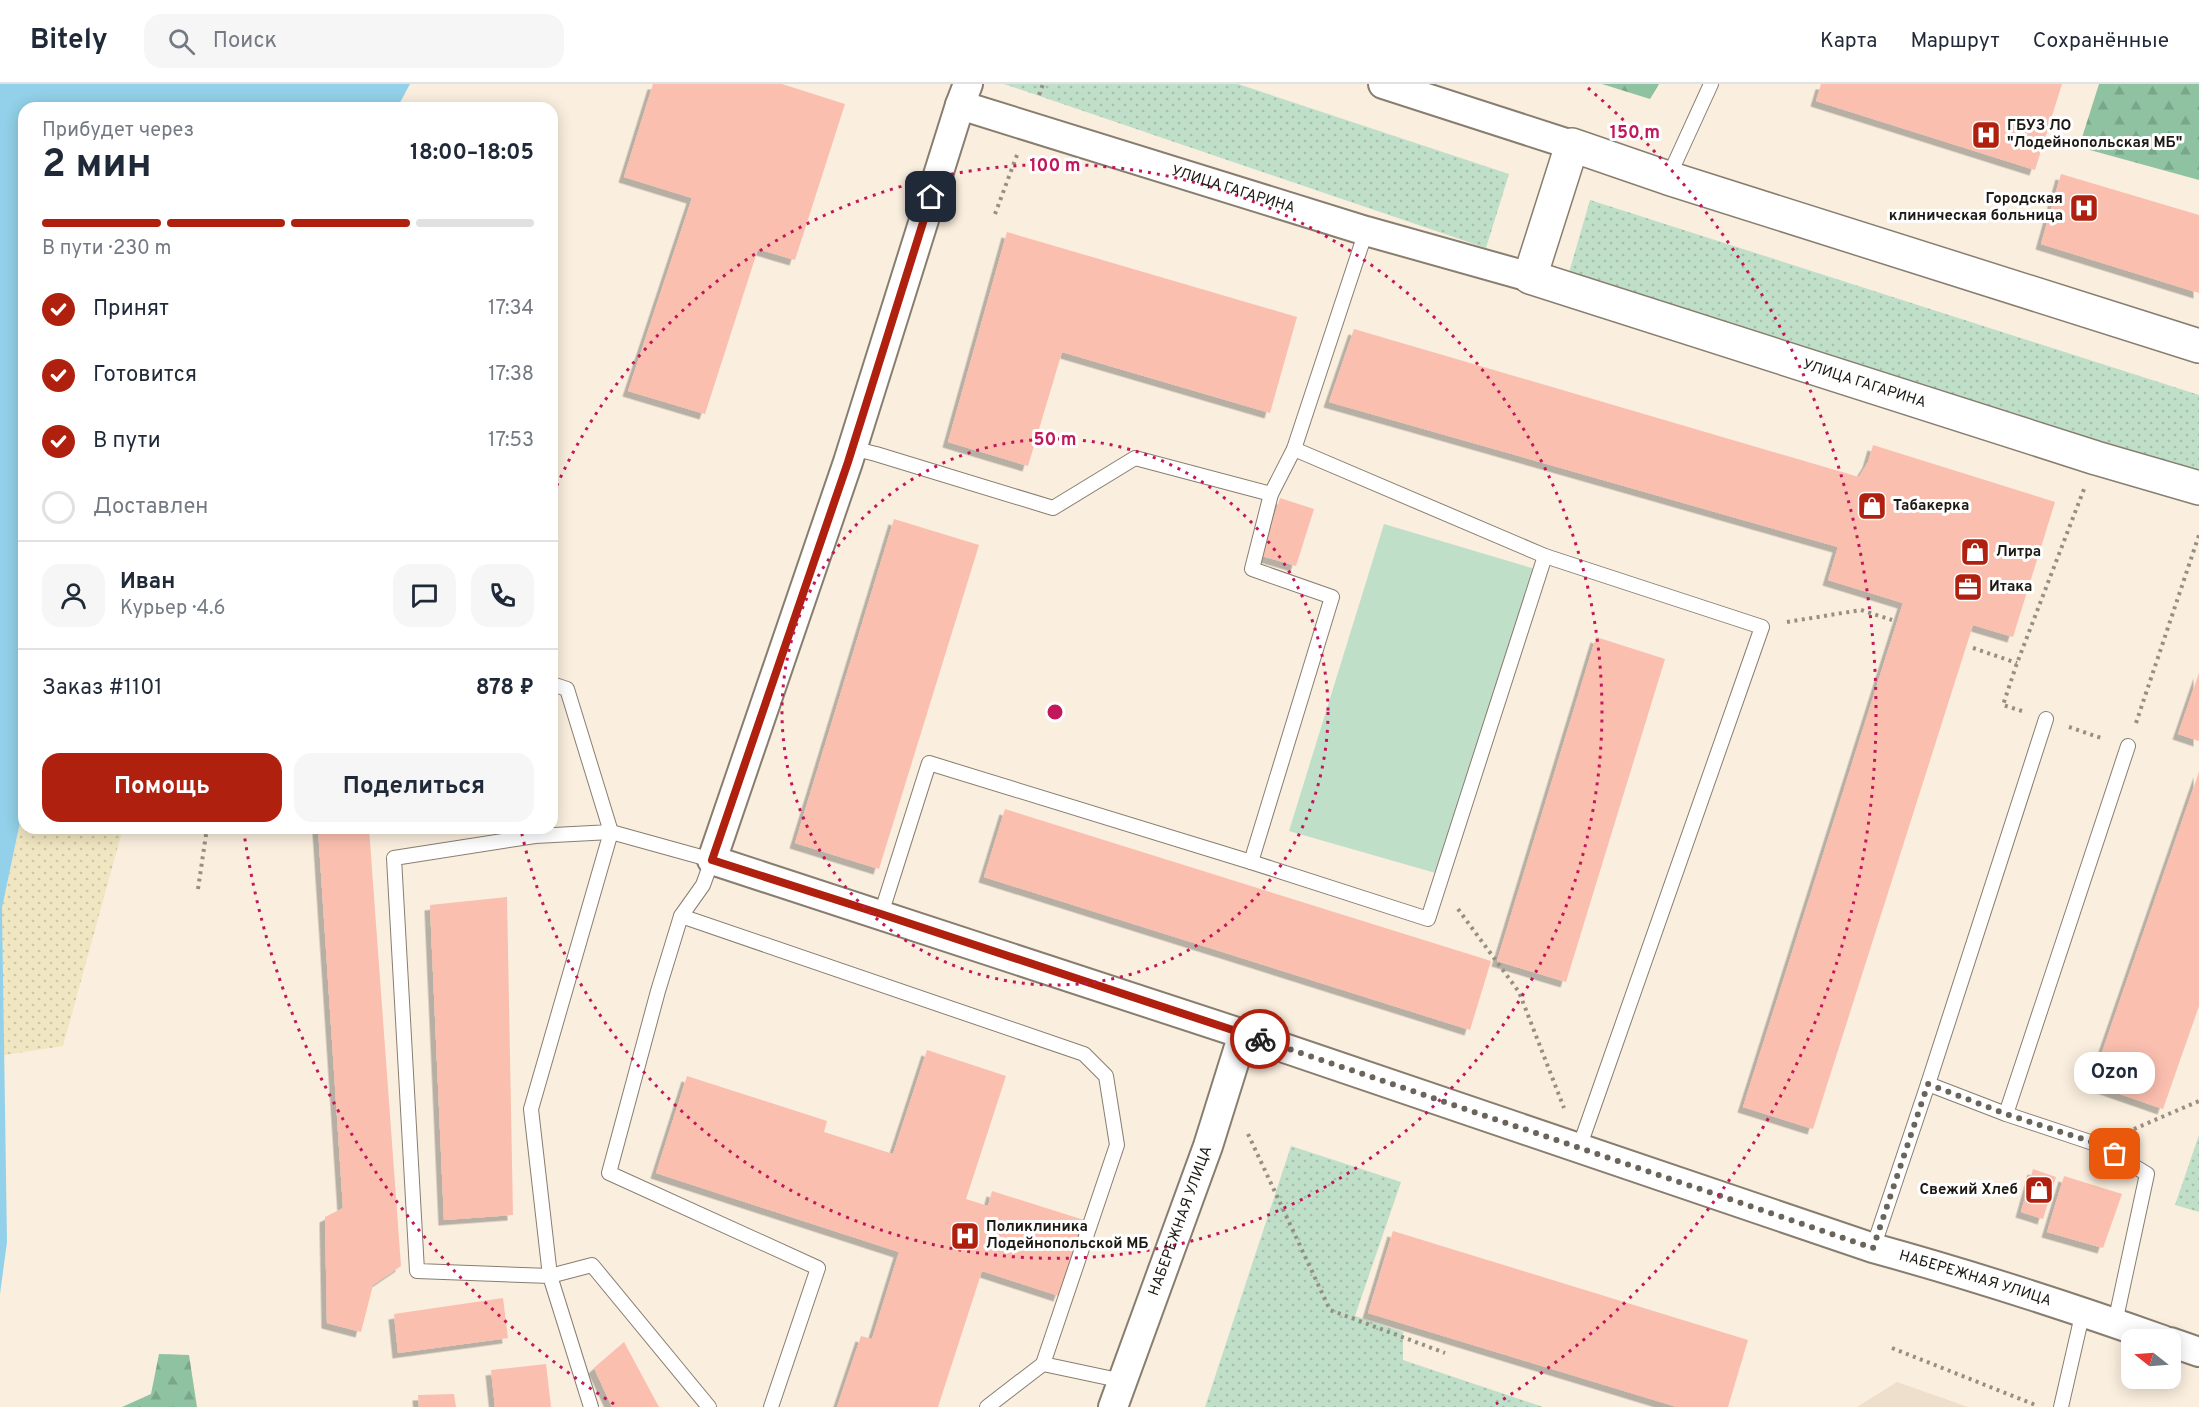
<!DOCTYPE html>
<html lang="ru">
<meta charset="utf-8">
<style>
:root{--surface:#fff;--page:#f6f6f7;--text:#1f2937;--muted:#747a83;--line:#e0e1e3;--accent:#af200e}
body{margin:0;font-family:Overpass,sans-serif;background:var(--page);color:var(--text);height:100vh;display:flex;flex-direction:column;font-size:22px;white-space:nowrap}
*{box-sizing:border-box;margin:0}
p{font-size:20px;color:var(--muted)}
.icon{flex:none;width:33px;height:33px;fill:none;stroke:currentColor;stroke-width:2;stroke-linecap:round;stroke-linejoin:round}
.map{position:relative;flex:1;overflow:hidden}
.side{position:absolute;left:18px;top:18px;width:540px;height:732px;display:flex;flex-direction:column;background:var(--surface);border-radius:18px;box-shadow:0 3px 15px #0003}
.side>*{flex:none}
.needle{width:39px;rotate:287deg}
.fabs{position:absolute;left:2121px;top:1245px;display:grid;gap:12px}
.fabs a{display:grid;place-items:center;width:60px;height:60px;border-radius:12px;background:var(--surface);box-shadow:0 3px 15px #0003;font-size:30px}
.pin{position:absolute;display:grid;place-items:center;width:51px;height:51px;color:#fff;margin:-26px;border-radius:12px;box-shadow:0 3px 9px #0006}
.courier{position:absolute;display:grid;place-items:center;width:60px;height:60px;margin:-30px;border:4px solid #af200e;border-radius:50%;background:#fff;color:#222;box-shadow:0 2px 8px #0007}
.bubble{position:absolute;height:42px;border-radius:18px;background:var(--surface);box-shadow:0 3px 15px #0003;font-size:20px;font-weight:700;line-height:42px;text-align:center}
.summary em{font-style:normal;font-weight:700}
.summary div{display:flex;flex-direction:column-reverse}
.summary{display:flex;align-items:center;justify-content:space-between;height:102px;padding:0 24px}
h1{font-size:39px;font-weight:700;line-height:45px}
.bar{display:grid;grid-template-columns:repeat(4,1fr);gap:9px 6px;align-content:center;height:72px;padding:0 24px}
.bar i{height:8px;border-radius:4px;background:var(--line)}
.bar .on{background:var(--accent)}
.bar p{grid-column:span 4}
.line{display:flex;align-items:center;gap:15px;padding:0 24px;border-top:2px solid var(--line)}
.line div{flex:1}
.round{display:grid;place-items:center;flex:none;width:63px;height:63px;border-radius:18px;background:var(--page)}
ol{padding:0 24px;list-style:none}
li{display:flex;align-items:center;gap:18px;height:66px}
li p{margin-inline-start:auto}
li .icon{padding:6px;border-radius:50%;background:var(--accent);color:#fff;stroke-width:4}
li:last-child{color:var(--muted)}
li i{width:33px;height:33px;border:3px solid var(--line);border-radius:50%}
.cta{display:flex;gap:12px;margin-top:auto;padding:12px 24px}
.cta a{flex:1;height:69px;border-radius:18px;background:var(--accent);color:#fff;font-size:24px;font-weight:700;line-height:69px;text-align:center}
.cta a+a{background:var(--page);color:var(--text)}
header{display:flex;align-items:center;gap:36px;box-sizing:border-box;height:84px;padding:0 30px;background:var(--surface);border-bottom:2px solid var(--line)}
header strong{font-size:28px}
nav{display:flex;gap:33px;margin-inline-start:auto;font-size:21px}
.search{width:420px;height:54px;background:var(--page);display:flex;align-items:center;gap:15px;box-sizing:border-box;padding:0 21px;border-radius:18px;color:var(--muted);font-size:22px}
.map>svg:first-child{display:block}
.education{fill:#eedfcc}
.grass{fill:url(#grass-dots)}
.forest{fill:url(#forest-firs)}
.sand{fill:url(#sand-dots)}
.park{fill:#bfdfc9}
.water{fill:#92d1e9}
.building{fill:#fbbfaf;filter:url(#shadow)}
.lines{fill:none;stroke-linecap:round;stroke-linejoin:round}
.service-casing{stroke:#887e70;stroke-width:16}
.minor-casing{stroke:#887e70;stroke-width:32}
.tertiary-casing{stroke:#887e70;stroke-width:36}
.path{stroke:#988f84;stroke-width:4;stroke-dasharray:3 4.5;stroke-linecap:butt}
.service{stroke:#fff;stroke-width:14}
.minor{stroke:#fff;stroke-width:28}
.tertiary{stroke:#fff;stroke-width:33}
.done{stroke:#6a645a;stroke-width:6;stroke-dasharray:0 10.8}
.route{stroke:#af200e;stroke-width:8}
.ring{fill:none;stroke:#c2185b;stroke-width:3;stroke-dasharray:3 6}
.labels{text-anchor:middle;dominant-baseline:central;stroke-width:6;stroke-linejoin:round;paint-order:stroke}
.poi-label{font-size:15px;font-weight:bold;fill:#1d1913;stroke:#fff;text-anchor:start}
.street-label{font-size:15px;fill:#1d1913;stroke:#fff}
.centre{fill:#c2185b;stroke:#fff;stroke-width:3}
.ring-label{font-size:18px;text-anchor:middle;font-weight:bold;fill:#c2185b;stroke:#fff;stroke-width:6;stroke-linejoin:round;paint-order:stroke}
</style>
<header>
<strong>Bitely</strong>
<div class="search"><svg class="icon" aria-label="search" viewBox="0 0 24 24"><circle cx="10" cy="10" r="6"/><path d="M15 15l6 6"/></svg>Поиск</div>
<nav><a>Карта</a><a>Маршрут</a><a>Сохранённые</a></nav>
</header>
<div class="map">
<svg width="2199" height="1323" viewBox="0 0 2199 1323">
<defs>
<pattern id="grass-dots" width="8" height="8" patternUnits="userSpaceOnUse" patternTransform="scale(1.5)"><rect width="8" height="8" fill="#bfdfc9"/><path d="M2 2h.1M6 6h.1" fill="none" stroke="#a4bfac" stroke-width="1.8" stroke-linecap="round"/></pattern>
<pattern id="forest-firs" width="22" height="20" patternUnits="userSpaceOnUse" patternTransform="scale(1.5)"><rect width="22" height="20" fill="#8ec2a0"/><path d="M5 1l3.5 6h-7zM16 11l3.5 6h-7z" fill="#7aa689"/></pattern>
<pattern id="sand-dots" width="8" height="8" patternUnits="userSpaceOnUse" patternTransform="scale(1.5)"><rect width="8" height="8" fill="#f0e6c1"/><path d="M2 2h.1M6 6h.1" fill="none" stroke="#cdc5a5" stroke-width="1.8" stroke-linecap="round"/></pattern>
<filter id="shadow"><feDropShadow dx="-5.5" dy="5.5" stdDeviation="0" flood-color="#0004"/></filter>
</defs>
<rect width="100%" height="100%" fill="#faeede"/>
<path class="education" d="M 1897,1298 L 1968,1323 L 1857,1323 Z"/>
<g class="grass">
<path d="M 1004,0 L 1238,0 L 1509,90 L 1486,164 Z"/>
<path d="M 1590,116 L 2199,311 L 2199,389 L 1568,192 Z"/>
<path d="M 2199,1051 L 2199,1128 L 2175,1121 Z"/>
<path d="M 1291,1062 L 1401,1098 L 1355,1232 L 1403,1248 L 1403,1276 L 1543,1323 L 1205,1323 Z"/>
</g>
<g class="forest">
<path d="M 1602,0 L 1659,0 L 1650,15 Z"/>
<path d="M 2099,0 L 2199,0 L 2199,96 L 2079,63 Z"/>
<path d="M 159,1270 L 189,1271 L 197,1323 L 122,1323 L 151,1310 Z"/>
</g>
<path class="sand" d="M 24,719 L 24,744 L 123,744 L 63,962 L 4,971 L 2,824 Z"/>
<path class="park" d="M 1384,440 L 1535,485 L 1439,790 L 1289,747 Z"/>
<path class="water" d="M 0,0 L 410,0 L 397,24 L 24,24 L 24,719 L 2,824 L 7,1158 L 0,1210 Z"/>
<g class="building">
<path d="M 653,0 L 782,0 L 845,20 L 795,176 L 758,165 L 705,330 L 628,307 L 692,114 L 624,93 Z"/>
<path d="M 1821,0 L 2062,0 L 2035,86 L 1816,17 Z"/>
<path d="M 2061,90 L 2199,131 L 2199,209 L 2041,160 Z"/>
<path d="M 1007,148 L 1297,233 L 1270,329 L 1062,268 L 1028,382 L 948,358 Z"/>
<path d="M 1354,245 L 1859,393 L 1868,378 L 1873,361 L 2055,418 L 2013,553 L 1973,541 L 1813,1045 L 1743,1023 L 1903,519 L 1828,496 L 1838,463 L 1329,318 Z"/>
<path d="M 1280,414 L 1314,425 L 1296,482 L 1262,472 Z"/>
<path d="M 894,435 L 979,461 L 879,785 L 795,759 Z"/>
<path d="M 1596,553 L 1665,575 L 1566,898 L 1497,877 Z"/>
<path d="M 2199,589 L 2199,657 L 2178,650 Z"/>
<path d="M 2199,688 L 2199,922 L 2163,1025 L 2091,1000 Z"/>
<path d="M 1005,725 L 1491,877 L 1470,946 L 984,793 Z"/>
<path d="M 318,744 L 369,744 L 401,1182 L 373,1201 L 361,1248 L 327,1239 L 325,1133 L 343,1124 Z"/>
<path d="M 507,813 L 513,1131 L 444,1136 L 430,821 Z"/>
<path d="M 927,966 L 1006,992 L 966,1115 L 988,1122 L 992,1107 L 1084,1136 L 1059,1212 L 982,1187 L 938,1323 L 837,1323 L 861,1252 L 872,1255 L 899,1168 L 656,1089 L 687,992 L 827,1037 L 824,1048 L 893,1070 Z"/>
<path d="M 2033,1085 L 2056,1093 L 2043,1135 L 2021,1128 Z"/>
<path d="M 2064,1092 L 2122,1110 L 2103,1164 L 2047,1148 Z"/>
<path d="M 1393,1147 L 1748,1256 L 1728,1323 L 1677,1323 L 1368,1229 Z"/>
<path d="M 503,1214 L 508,1254 L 398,1269 L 394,1230 Z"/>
<path d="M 624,1258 L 659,1323 L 612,1323 L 594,1284 Z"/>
<path d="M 546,1280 L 551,1323 L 495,1323 L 491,1286 Z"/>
<path d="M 454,1310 L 456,1323 L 419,1323 L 418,1311 Z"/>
</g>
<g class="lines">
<g class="service-casing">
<g id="service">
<path d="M 1668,94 L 1711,0"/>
<path d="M 852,364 L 876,370 L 1053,424 L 1135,374 L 1271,410"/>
<path d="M 1294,365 L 1545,472 L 1762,543 L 1579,1064"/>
<path d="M 552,600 L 567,605 L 611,748 L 535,752 L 394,774 L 417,1187 L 550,1192 L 592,1181 L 709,1323"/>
<path d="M 1251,778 L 1332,513 L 1252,485 L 1271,410 L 1294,365 L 1366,147"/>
<path d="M 881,830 L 929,679 L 1251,778 L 1428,835 L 1545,472"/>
<path d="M 1928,1000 L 2046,635"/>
<path d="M 2006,1030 L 2128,662"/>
<path d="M 1873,1164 L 1928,1000 L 2006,1030 L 2099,1061 L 2147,1090 L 2115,1239"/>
<path d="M 1043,1280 L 1123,1297"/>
<path d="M 591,1323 L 550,1192 L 531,1025 L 611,748 L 712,776 L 703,801 L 681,832"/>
<path d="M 771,1323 L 818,1184 L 609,1089 L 658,907 L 681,832 L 1084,970 L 1106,992 L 1117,1061 L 1043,1280 L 987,1323"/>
<path d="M 2061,1323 L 2083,1227"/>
</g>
</g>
<g class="minor-casing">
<g id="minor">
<path id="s1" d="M 968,0 L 960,21 L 848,378 L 712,776 L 1243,950 L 1873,1164 C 1971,1191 2067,1222 2163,1256"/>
<path d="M 1383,0 L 1572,61"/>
<path id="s2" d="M 960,21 L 1366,147 L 1530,193"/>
<path d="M 2170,1258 L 2199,1268"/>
<path id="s3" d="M 1113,1323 L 1208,1062 L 1243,950"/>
</g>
</g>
<g class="tertiary-casing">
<g id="tertiary">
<path id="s4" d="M 2199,262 L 1668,94 L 1572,61 L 1530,193 L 2096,374 L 2199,404"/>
</g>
</g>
<g class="path">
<path d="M 1039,11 L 1043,0"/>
<path d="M 995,130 L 1017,71"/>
<path d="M 1787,538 L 1861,526 L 1892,536"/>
<path d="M 1973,564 L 2017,579"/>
<path d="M 2022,627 L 2003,621 L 2017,579 L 2084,405"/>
<path d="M 2136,639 L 2199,451"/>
<path d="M 2069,643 L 2104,655"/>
<path d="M 198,805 L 207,744"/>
<path d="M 1458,825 L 1519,908 L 1564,1024"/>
<path d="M 2127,1048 L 2199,1017"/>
<path d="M 1248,1050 L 1330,1226 L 1445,1269"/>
<path d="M 1892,1264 L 2038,1322"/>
</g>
<use href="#service" class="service"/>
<use href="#minor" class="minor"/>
<use href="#tertiary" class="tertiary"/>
</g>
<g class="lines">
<path class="done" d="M 1260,955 L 1873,1164 L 1928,1000 L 2006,1030 L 2098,1060 L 2115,1070"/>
<path class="route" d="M 931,113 L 848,378 L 712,776 L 881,830 L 1260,955"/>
</g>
<g class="ring">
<circle cx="1055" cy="628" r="273"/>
<path d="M553 410A547 547 0 1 1 521 746"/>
<path d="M614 1320A820 820 0 0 1 244 749M1588 4A820 820 0 0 1 1496 1320"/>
</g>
<defs>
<g id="hospital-square" transform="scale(1.5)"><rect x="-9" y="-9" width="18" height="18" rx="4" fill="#af200e" stroke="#fff"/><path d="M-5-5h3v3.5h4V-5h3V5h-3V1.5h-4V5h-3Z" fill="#fff"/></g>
<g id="shop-square" transform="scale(1.5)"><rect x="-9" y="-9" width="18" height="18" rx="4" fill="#af200e" stroke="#fff"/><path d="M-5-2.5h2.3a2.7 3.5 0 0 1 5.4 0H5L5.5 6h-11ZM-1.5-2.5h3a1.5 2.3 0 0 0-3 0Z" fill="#fff"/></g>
<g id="office-square" transform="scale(1.5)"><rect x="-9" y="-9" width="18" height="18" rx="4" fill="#af200e" stroke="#fff"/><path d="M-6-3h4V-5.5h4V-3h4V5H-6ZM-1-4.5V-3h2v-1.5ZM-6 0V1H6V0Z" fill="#fff"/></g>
</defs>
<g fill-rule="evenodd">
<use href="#hospital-square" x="1986" y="51"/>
<use href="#hospital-square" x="2084" y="124"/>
<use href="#shop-square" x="1872" y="422"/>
<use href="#shop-square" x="1975" y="468"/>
<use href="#office-square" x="1968" y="503"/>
<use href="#shop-square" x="2039" y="1106"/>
<use href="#hospital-square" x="965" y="1152"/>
</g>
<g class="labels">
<g class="poi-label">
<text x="2007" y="42">ГБУЗ ЛО<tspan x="2007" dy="17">"Лодейнопольская МБ"</tspan></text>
<text x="2063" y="115" text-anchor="end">Городская<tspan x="2063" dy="17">клиническая больница</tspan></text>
<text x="1893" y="422">Табакерка</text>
<text x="1996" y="468">Литра</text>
<text x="1989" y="503">Итака</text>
<text x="2018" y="1106" text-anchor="end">Свежий Хлеб</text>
<text x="986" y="1143">Поликлиника<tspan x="986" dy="17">Лодейнопольской МБ</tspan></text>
</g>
<g class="street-label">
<text stroke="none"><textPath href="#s2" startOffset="286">УЛИЦА ГАГАРИНА</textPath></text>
<text stroke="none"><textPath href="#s4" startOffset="1148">УЛИЦА ГАГАРИНА</textPath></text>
<text stroke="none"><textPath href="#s3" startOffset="198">НАБЕРЕЖНАЯ УЛИЦА</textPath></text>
<text stroke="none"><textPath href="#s1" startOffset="2148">НАБЕРЕЖНАЯ УЛИЦА</textPath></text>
</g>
</g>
<circle cx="1055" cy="628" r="9" class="centre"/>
<g class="ring-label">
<text x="1635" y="54">150 m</text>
<text x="1055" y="87">100 m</text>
<text x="1055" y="361">50 m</text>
</g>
</svg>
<div class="fabs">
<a><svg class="needle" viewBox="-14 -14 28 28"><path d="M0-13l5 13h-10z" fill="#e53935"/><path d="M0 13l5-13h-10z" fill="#747a83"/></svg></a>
</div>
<div class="pin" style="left:2115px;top:1070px;background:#ea580c"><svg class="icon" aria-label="bag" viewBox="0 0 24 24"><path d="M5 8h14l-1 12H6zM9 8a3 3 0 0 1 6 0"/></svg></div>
<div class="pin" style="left:931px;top:113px;background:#1f2937"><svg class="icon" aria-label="home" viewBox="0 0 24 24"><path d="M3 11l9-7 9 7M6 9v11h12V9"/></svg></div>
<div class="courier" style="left:1260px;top:955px"><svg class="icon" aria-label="bike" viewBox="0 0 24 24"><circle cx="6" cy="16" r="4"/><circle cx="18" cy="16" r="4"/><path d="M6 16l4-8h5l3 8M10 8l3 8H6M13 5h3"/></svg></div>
<div class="bubble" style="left:2074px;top:968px;width:81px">Ozon</div>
<section class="side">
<div class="summary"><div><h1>2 мин</h1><p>Прибудет через</p></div><em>18:00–18:05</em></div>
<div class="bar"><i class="on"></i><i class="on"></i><i class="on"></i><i></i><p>В пути · 230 m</p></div>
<ol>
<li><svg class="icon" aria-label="check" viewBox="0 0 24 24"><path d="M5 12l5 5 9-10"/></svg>Принят<p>17:34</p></li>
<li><svg class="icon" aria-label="check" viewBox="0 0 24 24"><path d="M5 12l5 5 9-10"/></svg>Готовится<p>17:38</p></li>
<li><svg class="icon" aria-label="check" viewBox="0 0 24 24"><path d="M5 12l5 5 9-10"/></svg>В пути<p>17:53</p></li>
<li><i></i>Доставлен</li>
</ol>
<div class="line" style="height:108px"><a class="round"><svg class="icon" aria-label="person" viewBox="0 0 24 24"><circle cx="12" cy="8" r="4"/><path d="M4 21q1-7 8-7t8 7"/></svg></a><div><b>Иван</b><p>Курьер · 4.6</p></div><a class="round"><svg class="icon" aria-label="chat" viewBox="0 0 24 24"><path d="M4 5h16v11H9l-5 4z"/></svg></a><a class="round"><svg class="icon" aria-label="phone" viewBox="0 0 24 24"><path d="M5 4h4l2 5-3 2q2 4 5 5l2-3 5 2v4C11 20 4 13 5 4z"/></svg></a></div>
<div class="line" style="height:78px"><div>Заказ #1101</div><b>878 ₽</b></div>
<div class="cta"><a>Помощь</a><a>Поделиться</a></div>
</section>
</div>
